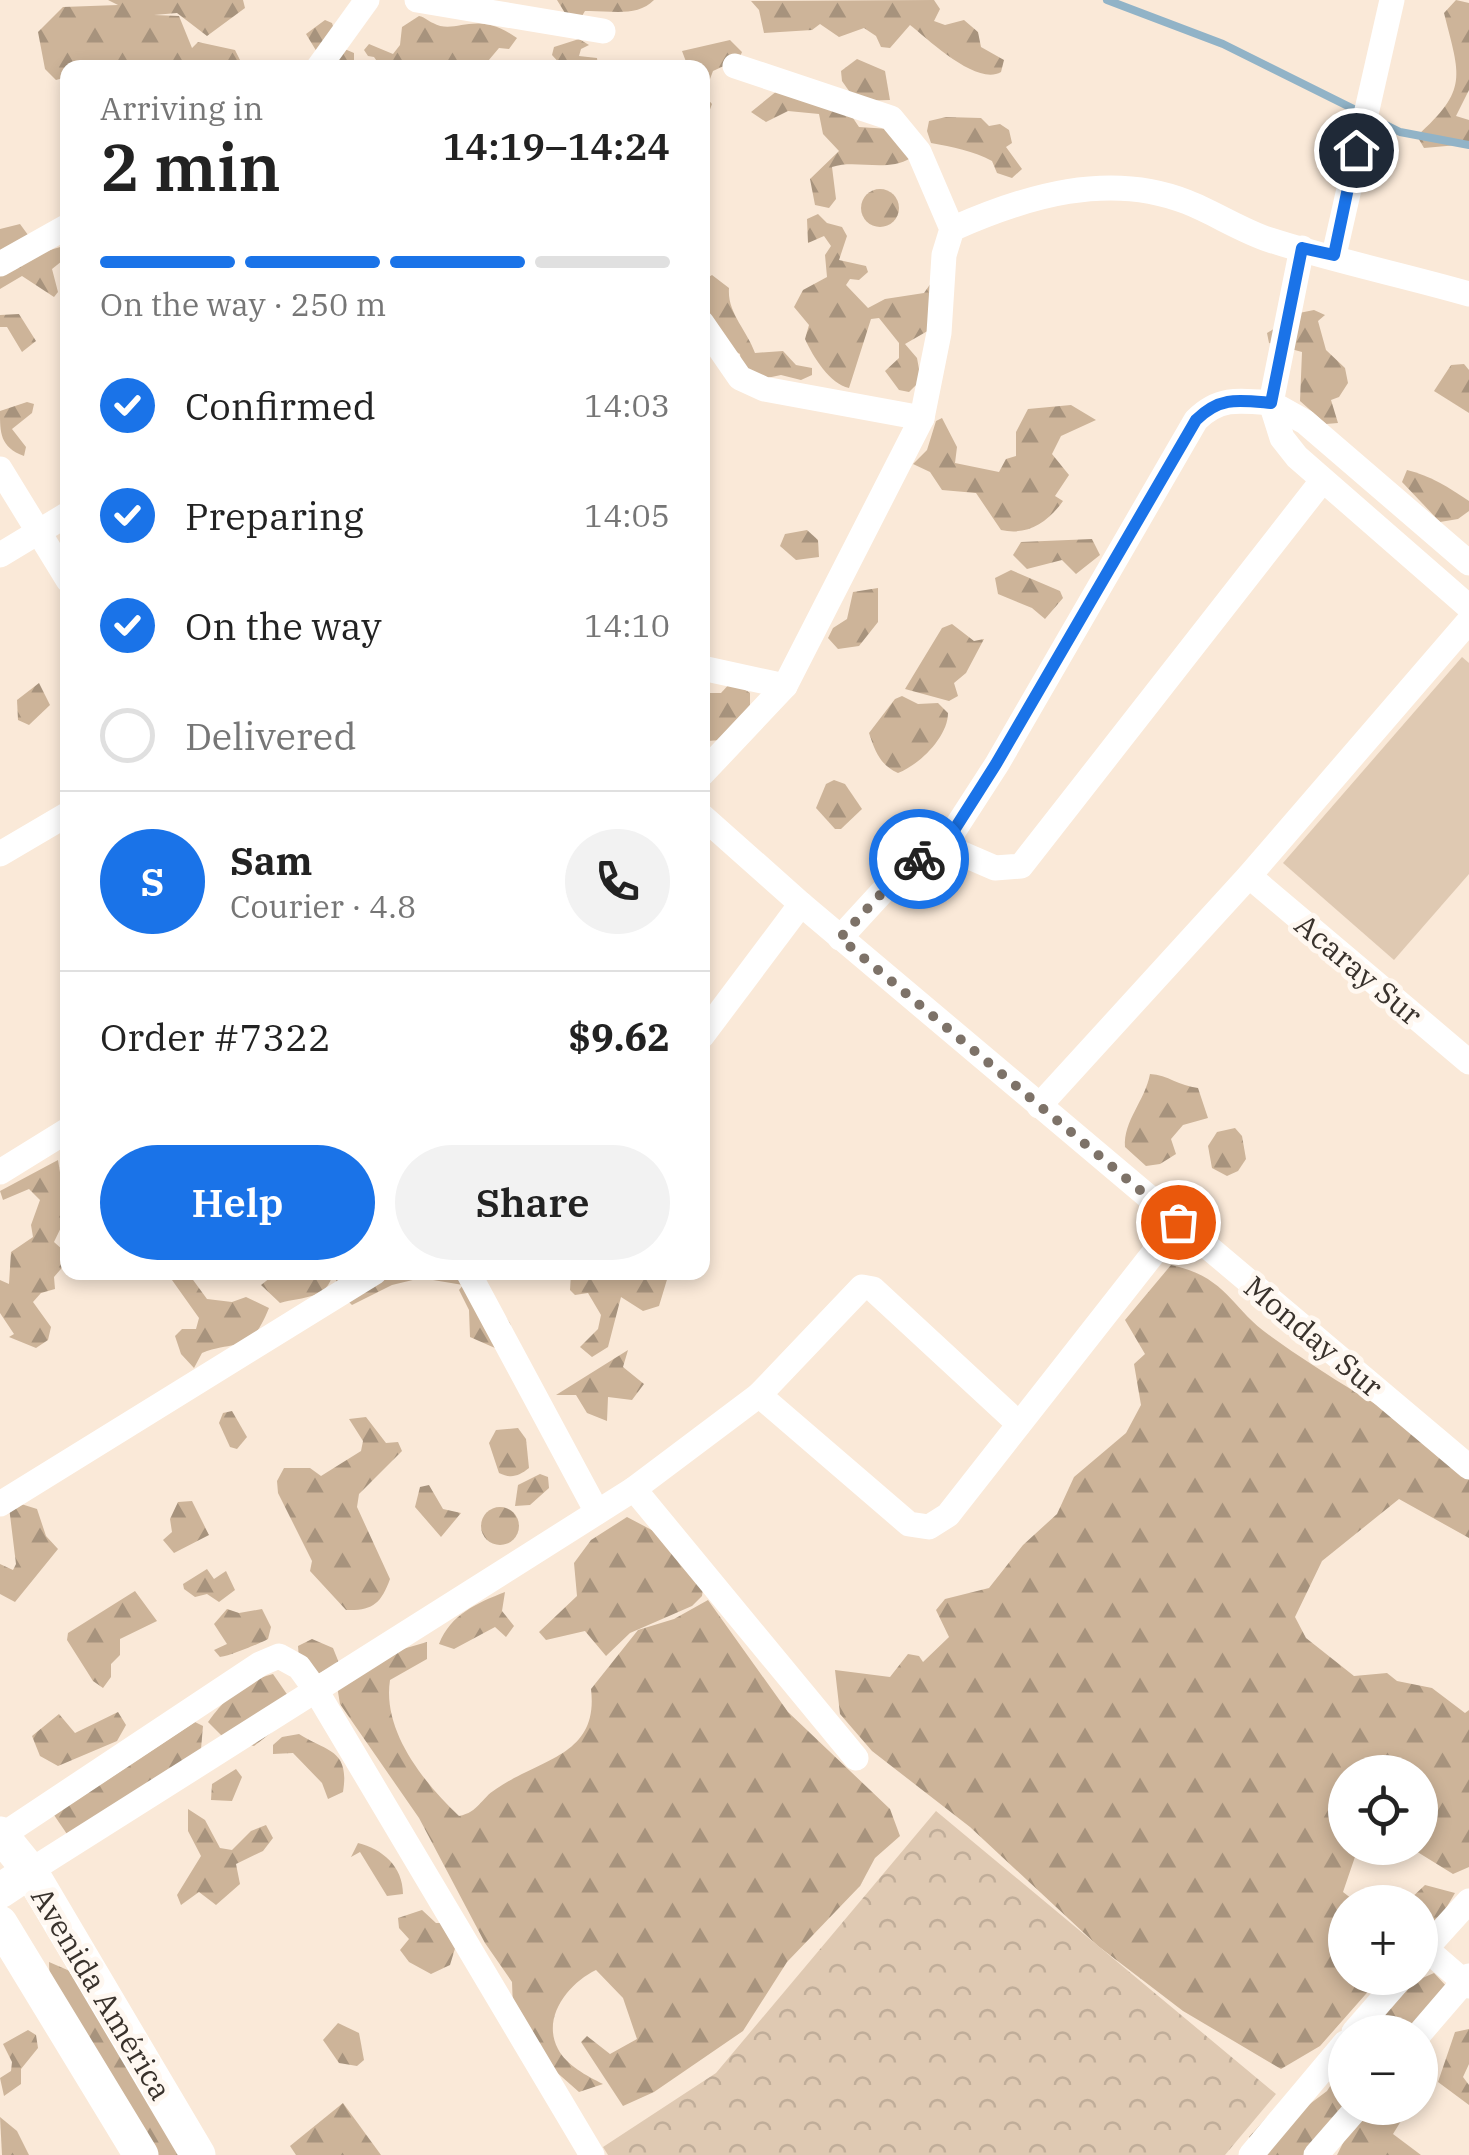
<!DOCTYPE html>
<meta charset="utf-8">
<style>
:root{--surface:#fff;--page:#f2f2f2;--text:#222;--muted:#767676;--line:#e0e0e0;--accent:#1a73e8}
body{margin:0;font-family:"IBM Plex Serif",serif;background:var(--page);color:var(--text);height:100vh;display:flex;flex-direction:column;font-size:38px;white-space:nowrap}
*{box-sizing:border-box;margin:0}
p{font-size:32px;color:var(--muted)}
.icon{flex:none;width:55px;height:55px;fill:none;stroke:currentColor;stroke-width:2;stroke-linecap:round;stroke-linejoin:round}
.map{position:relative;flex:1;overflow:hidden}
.drawer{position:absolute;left:60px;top:60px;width:650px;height:1220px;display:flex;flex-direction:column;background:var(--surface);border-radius:20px;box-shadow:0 5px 15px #0003}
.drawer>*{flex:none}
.fabs{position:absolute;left:1328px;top:1755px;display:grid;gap:20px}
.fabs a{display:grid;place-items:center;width:110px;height:110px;border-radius:50%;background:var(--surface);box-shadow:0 5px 15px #0003;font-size:50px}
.pin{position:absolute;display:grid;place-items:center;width:85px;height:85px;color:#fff;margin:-42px;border:5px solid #fff;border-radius:50%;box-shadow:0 2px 10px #0007}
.courier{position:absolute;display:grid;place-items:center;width:100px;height:100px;margin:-50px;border:8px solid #1a73e8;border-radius:50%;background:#fff;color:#222;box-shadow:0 2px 12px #0007}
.head em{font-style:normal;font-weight:600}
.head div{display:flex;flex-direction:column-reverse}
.head{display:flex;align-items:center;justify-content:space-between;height:170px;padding:0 40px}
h1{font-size:65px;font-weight:600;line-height:75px}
.bar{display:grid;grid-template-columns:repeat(4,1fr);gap:15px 10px;align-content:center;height:120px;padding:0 40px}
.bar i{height:12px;border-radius:8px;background:var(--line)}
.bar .current{background:var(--accent)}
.bar p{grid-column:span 4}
.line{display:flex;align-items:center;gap:25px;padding:0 40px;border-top:2px solid var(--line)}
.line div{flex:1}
.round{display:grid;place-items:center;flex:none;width:105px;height:105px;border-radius:52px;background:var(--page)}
ol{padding:0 40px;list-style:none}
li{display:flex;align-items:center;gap:30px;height:110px}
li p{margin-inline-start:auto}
li .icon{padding:10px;border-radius:50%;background:var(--accent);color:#fff;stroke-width:4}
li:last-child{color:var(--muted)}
li i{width:55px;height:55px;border:5px solid var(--line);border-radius:50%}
.button{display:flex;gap:20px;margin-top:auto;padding:20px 40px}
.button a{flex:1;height:115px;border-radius:60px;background:var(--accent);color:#fff;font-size:40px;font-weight:600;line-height:115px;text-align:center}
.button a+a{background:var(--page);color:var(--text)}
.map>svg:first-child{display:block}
.green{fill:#dfc9b2}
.forest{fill:url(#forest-firs)}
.park{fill:url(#park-crowns)}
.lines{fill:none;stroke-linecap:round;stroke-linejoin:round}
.stream{stroke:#91b3c7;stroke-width:8}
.street{stroke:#fff;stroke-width:25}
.secondary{stroke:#fff;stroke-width:35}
.done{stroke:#7d7268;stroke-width:10;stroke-dasharray:0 18}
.route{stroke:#1a73e8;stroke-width:12}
.labels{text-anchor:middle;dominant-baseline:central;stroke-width:10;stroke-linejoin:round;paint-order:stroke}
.street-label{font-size:30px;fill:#39322c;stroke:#fff8f1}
</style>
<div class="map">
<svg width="1469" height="2155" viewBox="0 0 1469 2155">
<defs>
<pattern id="forest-firs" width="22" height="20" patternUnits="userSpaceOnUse" patternTransform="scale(2.5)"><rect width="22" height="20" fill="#cdb499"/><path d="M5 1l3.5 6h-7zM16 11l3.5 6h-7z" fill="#a7937d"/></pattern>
<pattern id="park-crowns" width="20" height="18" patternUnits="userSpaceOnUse" patternTransform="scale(2.5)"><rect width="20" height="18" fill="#dfc9b2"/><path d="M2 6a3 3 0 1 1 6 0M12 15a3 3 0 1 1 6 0" fill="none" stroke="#c0ad99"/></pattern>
</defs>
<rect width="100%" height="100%" fill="#fae9d8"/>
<path class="green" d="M 1462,657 L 1469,663 L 1469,874 L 1394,960 L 1283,863 Z"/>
<g class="forest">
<path d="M 108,0 L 243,0 L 245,8 L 207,36 L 177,13 L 154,15 L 179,16 L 192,48 L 198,42 L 235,50 L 240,60 L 235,68 L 90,68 L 84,63 L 68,68 L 67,77 L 56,80 L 45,69 L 38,32 L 63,7 L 118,5 Z"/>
<path d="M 557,0 L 654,0 C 637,18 608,10 585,11 L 582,16 L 568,18 Z"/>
<path d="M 934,0 L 940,9 L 934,21 L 945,25 L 964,20 L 978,32 L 981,47 L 1004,60 L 1001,72 C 977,86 930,41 910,25 L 890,48 L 881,47 L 876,36 L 864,28 L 839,37 L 820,24 L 812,30 L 764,33 L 759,10 L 751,1 Z"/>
<path d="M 1456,0 L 1469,3 L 1469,90 L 1456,116 L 1469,120 L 1469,144 L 1424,148 L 1417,136 C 1469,89 1460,77 1444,13 Z"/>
<path d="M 419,16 C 425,17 428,21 433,23 C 456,36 475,8 517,38 L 509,49 L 499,48 L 483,67 L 381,67 L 374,57 L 368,56 L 364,50 L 369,44 L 393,54 L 400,45 L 402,27 Z"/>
<path d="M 325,20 L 332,23 L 340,47 L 354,53 L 354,67 L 326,67 L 306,34 Z"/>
<path d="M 579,39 L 589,45 L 581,49 L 579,56 L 597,58 L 598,67 L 563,67 L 552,55 L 554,47 Z"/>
<path d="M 730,40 L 742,52 L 739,59 L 713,71 L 704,95 L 712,104 L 702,131 L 702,68 L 688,67 L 682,51 Z"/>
<path d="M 857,59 L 885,71 L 890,100 L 856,101 L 842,81 L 841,71 Z"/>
<path d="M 783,86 L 853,118 L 859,127 L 889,129 L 911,158 C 885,173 857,159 832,167 L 836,199 L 829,208 L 815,205 L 810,179 L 839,151 L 823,134 L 819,114 L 788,111 L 766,122 L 751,112 Z"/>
<path d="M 946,117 L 981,118 L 989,126 L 1000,124 L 1009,130 L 1012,143 L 1006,147 L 1022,169 L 1012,178 L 997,173 L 992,161 C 974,151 952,147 931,143 L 927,131 L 929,121 Z"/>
<circle cx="880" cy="208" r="19"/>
<path d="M 818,214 L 827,223 L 842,227 L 847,236 L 839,260 L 866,266 L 868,272 L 859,280 L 850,279 L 846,285 L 868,308 L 885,299 L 924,293 L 931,283 L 931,329 L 905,344 L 917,358 L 921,380 L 909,392 L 899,390 L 885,371 L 899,358 L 899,343 L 879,318 L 871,319 L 849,388 C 830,384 813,357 805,339 L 809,325 L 794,307 L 803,290 L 827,277 L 825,255 L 831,246 L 824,236 L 808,243 L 807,219 Z"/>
<path d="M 20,224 L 31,239 L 30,256 L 67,245 L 67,257 L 52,269 L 58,292 L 54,297 L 22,276 L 0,289 L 0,229 Z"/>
<path d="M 712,275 L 729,288 C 727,313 747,330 755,353 L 783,351 L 796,365 L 812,368 L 812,375 L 801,380 L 781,375 L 753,381 L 741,365 L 740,354 C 708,338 703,314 702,281 Z"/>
<path d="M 1314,310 L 1325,315 L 1318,321 L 1326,350 L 1345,368 L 1348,383 L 1339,397 L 1331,400 L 1338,423 L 1326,424 L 1300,401 L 1302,352 L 1269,343 L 1267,333 L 1299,313 Z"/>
<path d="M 19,314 L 36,341 L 22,352 L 7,327 L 0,327 L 0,315 Z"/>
<path d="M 1464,364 L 1469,370 L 1469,413 L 1434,391 L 1451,365 Z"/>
<path d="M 27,402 L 34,404 L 32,413 L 12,429 L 26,447 L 24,456 C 0,447 0,433 0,411 Z"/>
<path d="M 1071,405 L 1096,420 L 1061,436 L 1052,454 L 1069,475 L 1055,496 L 1063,501 C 1048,522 1028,536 1001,530 L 976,493 L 942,490 L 930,472 L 913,464 L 927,450 L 936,421 L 942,418 L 957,447 L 955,463 L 999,472 L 1006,459 L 1016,456 L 1016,432 L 1028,409 Z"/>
<path d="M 1407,470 C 1429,475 1450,488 1469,501 L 1469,511 L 1458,519 L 1440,522 L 1402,482 Z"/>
<path d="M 807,530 L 818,540 L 819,557 L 796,560 L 780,546 L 785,534 Z"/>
<path d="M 1092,539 L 1100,555 L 1076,574 L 1062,560 L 1027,569 L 1013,555 L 1021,542 Z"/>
<path d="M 1011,570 L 1060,591 L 1063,598 L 1045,619 L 1032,608 L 998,594 L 995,578 Z"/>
<path d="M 878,588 L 878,622 L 859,646 L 838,649 L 828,638 L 833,628 L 847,619 L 853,592 Z"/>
<path d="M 952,624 L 974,641 L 984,639 L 966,673 L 954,683 L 958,696 L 949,701 L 905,689 L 942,628 Z"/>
<path d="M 732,681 L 750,693 L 750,707 L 721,740 L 707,741 L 702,687 L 709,693 L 721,693 Z"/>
<path d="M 39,683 L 50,705 L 29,725 L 18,720 L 17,700 Z"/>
<path d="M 902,696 L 918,704 L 938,703 L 948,713 C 948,736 921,764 898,773 C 880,765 875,751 869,733 L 895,699 Z"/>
<path d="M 834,780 L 845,784 L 862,809 L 841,829 L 835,829 L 816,808 L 826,784 Z"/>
<path d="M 1150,1074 C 1168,1075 1179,1086 1198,1088 L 1208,1118 L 1183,1125 L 1171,1139 L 1176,1154 L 1160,1164 L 1146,1166 L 1125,1147 C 1123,1121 1145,1101 1150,1074 Z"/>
<path d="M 1235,1128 L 1242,1136 L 1246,1159 L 1238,1171 L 1227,1176 L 1212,1168 L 1208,1146 L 1217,1132 Z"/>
<path d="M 58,1160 L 67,1215 L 54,1242 L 63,1250 L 66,1263 L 54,1277 L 55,1289 L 41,1293 L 33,1302 L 51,1327 L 48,1340 L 36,1348 L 9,1337 L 14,1334 L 0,1313 L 0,1280 L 9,1284 L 11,1252 L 33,1237 L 31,1225 L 40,1200 L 29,1189 L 3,1200 L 0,1191 Z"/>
<path d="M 1171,1265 C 1227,1277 1230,1307 1269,1335 C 1325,1376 1387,1410 1445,1447 L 1469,1469 L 1469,1538 L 1399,1499 L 1322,1561 L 1295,1617 L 1306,1638 L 1354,1676 L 1387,1673 L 1397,1681 L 1432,1688 L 1465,1713 L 1469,1710 L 1469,1867 L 1453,1874 L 1411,1848 L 1420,1848 L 1420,1772 L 1345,1772 L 1345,1848 L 1358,1848 L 1343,1892 L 1356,1902 L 1345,1902 L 1345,1978 L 1380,1978 L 1320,2046 L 1281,2069 L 1183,2011 L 1098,1946 L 970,1827 L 872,1751 L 840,1714 L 835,1670 L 890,1677 L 908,1654 L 919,1656 L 923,1662 L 949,1637 L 936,1610 L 945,1599 L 989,1588 L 1023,1545 L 1057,1514 L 1074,1477 L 1126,1433 L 1141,1405 L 1134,1364 L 1145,1354 L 1125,1320 Z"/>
<path d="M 335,1272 L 473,1273 L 510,1323 L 514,1339 L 495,1348 L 470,1337 L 469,1310 L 459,1290 L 463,1285 L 421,1278 L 392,1285 L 352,1305 L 337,1290 Z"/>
<path d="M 167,1273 L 188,1273 L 207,1299 L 232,1302 L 246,1297 L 269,1308 C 249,1357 239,1338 202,1353 L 194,1368 L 181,1354 L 175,1336 L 182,1329 L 196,1329 L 199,1318 Z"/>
<path d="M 276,1273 L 333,1273 C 327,1300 304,1296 280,1303 L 261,1285 Z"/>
<path d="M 571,1273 L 669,1272 L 669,1273 L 659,1306 L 643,1311 L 621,1297 L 608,1347 L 592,1357 L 580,1347 L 598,1329 L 601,1315 L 588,1293 L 575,1295 L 570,1290 Z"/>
<path d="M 628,1350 L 623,1367 L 644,1384 L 632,1400 L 608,1397 L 607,1421 L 587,1413 L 576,1395 L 556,1395 Z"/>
<path d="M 232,1411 L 247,1437 L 237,1449 L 230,1447 L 219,1423 L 223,1413 Z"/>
<path d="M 366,1417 L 386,1443 L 398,1442 L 402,1451 L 359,1494 L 357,1507 L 390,1579 C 381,1604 372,1611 346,1610 L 310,1571 L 312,1561 L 278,1493 L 277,1481 L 284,1468 L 310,1468 L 321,1476 L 361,1451 L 363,1441 L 349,1419 Z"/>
<path d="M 518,1428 L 526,1439 L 529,1468 C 519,1476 511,1479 499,1473 L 489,1443 L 496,1430 Z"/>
<path d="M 540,1474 L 548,1477 L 549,1488 L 530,1505 L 515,1506 L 518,1485 Z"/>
<path d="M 429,1485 L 443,1509 L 461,1513 L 441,1537 L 415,1507 L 420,1487 Z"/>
<path d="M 192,1501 L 209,1535 L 174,1553 L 163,1540 L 172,1532 L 170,1519 L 178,1502 Z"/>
<path d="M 18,1503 L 37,1509 L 46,1536 L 58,1549 L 15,1602 L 0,1594 L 0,1564 L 13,1570 L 16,1564 L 9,1507 Z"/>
<circle cx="500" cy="1526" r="19"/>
<path d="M 627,1517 L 665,1537 L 703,1589 L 702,1596 L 692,1606 L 630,1633 L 606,1656 L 585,1631 L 546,1640 L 539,1632 L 577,1596 L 574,1563 L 591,1540 Z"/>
<path d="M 207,1569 L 214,1579 L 226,1571 L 235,1590 L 219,1602 L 207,1594 L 195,1597 L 184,1589 L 183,1584 Z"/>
<path d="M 135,1591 L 157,1621 L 120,1639 L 120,1655 L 111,1664 L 111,1677 L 103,1688 L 93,1681 L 67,1640 L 68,1633 Z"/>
<path d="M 505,1592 L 502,1611 L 514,1626 L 506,1637 L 495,1627 L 454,1649 L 439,1644 C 451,1614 477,1603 505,1592 Z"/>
<path d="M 708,1600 L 788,1712 L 890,1809 L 900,1836 L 875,1858 L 860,1886 L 787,1962 L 743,2031 L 654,2092 L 623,2106 L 581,2042 L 587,2036 L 610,2054 L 637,2039 L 623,1998 L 596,1970 C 569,1983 541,2017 558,2049 C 566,2065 587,2076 603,2084 L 579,2092 L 528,2047 L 513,2008 L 512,1982 L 485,1943 L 419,1818 L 340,1704 L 337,1686 L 389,1653 L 427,1642 L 427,1659 L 390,1680 C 382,1731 424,1783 459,1816 C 479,1812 480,1799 496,1789 C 541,1758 599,1756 591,1689 L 638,1630 L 674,1619 Z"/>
<path d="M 227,1609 L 239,1613 L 262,1609 L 271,1627 L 268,1639 C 261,1643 227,1657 220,1657 L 214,1650 L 227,1644 L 214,1624 Z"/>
<path d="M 312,1639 L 333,1648 L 339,1663 L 318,1674 L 299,1659 L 298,1646 Z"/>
<path d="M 273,1674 L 291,1700 L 276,1729 L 254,1746 L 225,1739 L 208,1722 C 226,1697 242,1682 273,1674 Z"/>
<path d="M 118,1712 L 126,1725 L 117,1741 L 58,1766 L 40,1756 L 32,1736 L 59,1714 L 75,1733 Z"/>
<path d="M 195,1722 L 203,1726 L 201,1749 L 69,1837 L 54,1815 Z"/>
<path d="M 299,1734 C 327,1752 350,1749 343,1792 L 328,1799 L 322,1783 L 293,1753 L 273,1754 L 273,1745 L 282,1737 Z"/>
<path d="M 236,1769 L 242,1777 L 232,1801 L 211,1800 L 212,1784 Z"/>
<path d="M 188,1809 L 205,1820 L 220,1848 L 232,1850 L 251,1831 L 266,1825 L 273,1838 L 263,1851 L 236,1864 L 240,1884 L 216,1905 L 199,1892 L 181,1905 L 177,1895 L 201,1856 L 188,1831 Z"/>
<path d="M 358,1843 C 382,1849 403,1866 403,1894 L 387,1896 L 360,1852 L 351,1857 Z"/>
<path d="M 1425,1885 L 1455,1893 L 1435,1927 L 1420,1941 L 1420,1902 L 1407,1902 Z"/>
<path d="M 422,1910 L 436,1923 L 446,1923 L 457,1942 L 450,1965 L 431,1974 L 409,1962 L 400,1950 L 409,1939 L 399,1928 L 398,1918 Z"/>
<path d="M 49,1962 L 79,1975 L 183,2155 L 150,2155 L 50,1994 Z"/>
<path d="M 1434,1973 L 1449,1989 L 1412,2032 L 1362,2032 L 1388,1993 Z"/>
<path d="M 338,2023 L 359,2033 L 364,2060 L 357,2066 L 339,2063 L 323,2040 Z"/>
<path d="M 1469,2029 L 1469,2064 L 1463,2077 L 1469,2085 L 1469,2105 L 1438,2082 L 1455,2032 Z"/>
<path d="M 28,2030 L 36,2035 L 38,2048 L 21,2069 L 21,2084 L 4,2096 L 0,2078 L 11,2071 L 12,2062 L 3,2044 Z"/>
<path d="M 1345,2063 L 1345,2108 L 1324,2155 L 1259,2155 L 1249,2137 L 1267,2117 L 1291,2118 L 1327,2091 Z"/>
<path d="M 343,2103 L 381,2155 L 296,2155 L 290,2146 Z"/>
<path d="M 1369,2108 L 1409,2108 L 1393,2134 L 1421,2155 L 1337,2155 L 1352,2125 Z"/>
<path d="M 0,2117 L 17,2131 L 29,2155 L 2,2155 Z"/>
</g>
<path class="park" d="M 936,1811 L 1276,2094 L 1225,2155 L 608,2155 L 603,2147 L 716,2073 Z"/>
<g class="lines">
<path class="stream" d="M 1107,0 L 1223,44 L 1400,132 L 1469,145"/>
<g class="street">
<path d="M 417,0 L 603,31"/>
<path d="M 318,68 L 367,0"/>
<path d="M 952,229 C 1026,196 1109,171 1187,202 C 1215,213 1242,231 1270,240 C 1335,261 1403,275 1469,294"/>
<path d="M 1334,255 L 1392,0"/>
<path d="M 0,264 L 68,226"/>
<path d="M 702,323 L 740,378 L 764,389 L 922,418"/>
<path d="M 1271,403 L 1282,438 L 1297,457 L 1469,607"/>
<path d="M 1271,403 L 1305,422 L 1469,563"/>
<path d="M 0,469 L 68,580"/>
<path d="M 0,555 L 68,514"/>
<path d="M 702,668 L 785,686"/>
<path d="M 702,774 L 785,686 L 922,418 L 939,333 L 944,255 L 952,229 L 919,152 L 891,118 L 735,66"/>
<path d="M 702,816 L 801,904 L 1469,1467"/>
<path d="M 944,846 L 995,868 L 1021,866 L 1322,481"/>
<path d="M 0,854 L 68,814"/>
<path d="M 1249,876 L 1469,1062"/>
<path d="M 840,938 L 907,865 L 944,846 L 997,764 L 1196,420 C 1219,397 1239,400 1271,403 L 1302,248"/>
<path d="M 702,1036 L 801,904"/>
<path d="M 1039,1106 L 1249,876 L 1469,621"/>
<path d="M 0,1172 L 68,1130"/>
<path d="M 468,1272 L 597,1512"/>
<path d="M 759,1395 L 909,1524 L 929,1527 L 948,1515 L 1178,1222"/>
<path d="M 634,1489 L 856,1758"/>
<path d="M 0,1504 L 375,1272"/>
<path d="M 1,1836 L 260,1664 L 279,1656 L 299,1667 L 315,1689 L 592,2155"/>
<path d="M 30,1871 L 634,1489 L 759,1395 L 862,1287 L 873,1289 L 1019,1424"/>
<path d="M 1425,1948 L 1469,1986"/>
<path d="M 1420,1955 L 1469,1901"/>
<path d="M 1354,2032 L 1401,1978"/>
<path d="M 1420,2033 L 1469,1976"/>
<path d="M 1251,2155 L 1345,2043"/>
<path d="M 1316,2155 L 1357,2108"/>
</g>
<g class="secondary">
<path d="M 0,1834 L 30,1871 L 198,2155"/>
<path d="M 0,1891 L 30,1871"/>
<path d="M 0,1923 L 141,2155"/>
</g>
</g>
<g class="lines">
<path class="done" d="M 919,859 L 908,865 L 840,938 L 1178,1222"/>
<path class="route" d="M 919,859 L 944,846 L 996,764 L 1196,420 C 1220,396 1239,400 1271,403 L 1302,248 L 1334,255 L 1356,150"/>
</g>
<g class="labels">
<g class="street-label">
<text transform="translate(1359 969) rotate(40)">Acaray Sur</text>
<text transform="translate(1314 1336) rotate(40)">Monday Sur</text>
<text transform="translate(102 1993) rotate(59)">Avenida América</text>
</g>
</g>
</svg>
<div class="fabs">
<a><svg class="icon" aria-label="locate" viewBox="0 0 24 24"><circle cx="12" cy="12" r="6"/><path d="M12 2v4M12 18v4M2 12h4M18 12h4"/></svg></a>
<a>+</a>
<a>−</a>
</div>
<div class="pin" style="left:1178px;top:1222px;background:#ea580c"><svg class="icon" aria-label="bag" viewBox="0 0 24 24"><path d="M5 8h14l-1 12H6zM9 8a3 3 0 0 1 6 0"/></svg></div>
<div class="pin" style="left:1356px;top:150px;background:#1f2937"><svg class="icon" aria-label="home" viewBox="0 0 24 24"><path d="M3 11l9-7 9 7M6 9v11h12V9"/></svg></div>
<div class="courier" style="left:919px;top:859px"><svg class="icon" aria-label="bike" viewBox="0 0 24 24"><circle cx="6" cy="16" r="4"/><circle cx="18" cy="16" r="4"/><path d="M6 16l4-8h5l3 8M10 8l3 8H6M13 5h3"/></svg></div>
<section class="drawer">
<div class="head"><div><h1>2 min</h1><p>Arriving in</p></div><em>14:19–14:24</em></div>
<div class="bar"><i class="current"></i><i class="current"></i><i class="current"></i><i></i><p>On the way · 250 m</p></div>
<ol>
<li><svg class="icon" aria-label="check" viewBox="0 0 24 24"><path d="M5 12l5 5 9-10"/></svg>Confirmed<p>14:03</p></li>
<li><svg class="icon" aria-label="check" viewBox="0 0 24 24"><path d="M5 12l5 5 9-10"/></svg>Preparing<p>14:05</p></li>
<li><svg class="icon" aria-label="check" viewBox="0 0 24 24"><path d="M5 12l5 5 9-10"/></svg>On the way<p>14:10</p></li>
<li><i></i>Delivered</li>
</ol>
<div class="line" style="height:180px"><b class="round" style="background:var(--accent);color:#fff">S</b><div><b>Sam</b><p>Courier · 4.8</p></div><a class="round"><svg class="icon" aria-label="phone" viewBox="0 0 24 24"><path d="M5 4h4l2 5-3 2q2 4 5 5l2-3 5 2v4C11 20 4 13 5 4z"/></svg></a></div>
<div class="line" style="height:130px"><div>Order #7322</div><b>$9.62</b></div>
<div class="button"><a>Help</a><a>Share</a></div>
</section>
</div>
